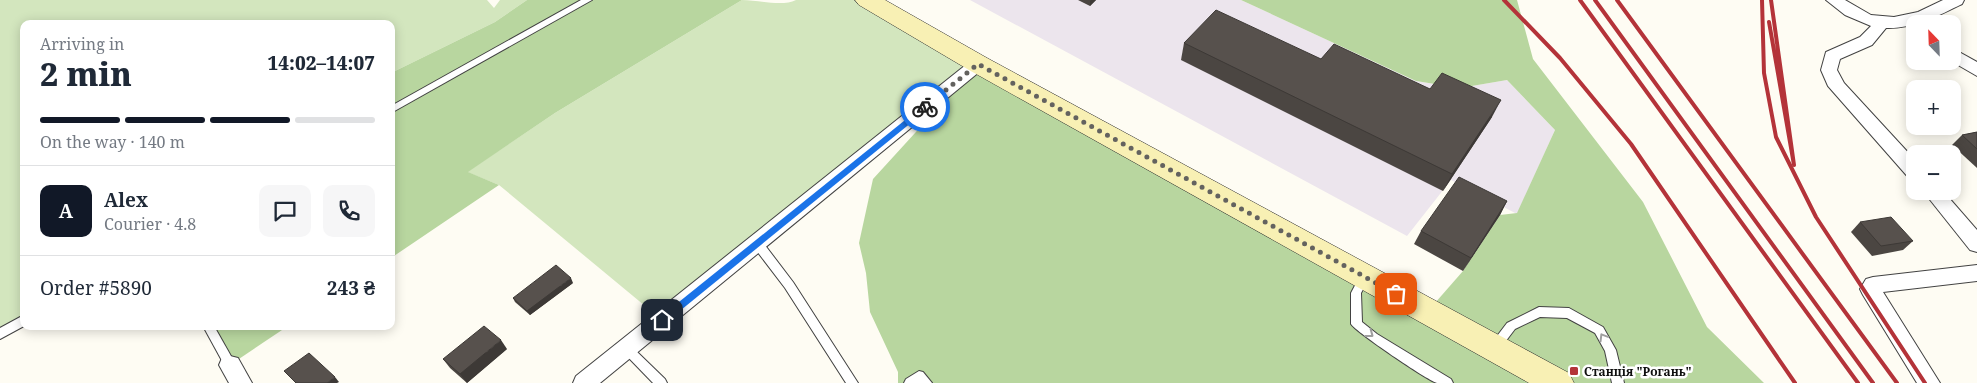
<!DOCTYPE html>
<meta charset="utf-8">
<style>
:root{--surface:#fff;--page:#f6f6f7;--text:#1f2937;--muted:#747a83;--line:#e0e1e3;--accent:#111827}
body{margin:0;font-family:"Noto Serif",serif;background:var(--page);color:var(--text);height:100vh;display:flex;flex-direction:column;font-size:19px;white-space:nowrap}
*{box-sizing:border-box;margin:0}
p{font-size:16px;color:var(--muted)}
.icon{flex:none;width:28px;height:28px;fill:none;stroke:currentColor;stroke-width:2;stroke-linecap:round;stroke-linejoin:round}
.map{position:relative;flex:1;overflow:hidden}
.side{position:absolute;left:20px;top:20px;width:375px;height:310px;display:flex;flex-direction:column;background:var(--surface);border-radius:10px;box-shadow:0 2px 12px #0003}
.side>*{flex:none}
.needle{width:32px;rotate:337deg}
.tools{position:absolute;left:1906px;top:15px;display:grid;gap:10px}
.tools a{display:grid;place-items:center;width:55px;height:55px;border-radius:10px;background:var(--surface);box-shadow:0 2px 12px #0003;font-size:25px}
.pin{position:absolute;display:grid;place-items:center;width:42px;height:42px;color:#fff;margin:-21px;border-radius:10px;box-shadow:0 2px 8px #0006}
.courier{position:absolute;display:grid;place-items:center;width:50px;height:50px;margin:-25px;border:4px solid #1a73e8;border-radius:50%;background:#fff;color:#222;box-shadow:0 1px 6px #0007}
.overview em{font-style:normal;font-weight:800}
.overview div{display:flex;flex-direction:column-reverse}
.overview{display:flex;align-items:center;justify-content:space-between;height:85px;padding:0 20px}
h1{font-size:32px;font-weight:800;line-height:38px}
.bar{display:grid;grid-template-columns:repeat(4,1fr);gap:8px 5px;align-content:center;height:60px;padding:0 20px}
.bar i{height:6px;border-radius:4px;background:var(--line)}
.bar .active{background:var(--accent)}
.bar p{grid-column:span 4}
.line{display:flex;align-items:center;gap:12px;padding:0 20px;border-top:1px solid var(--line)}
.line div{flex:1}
.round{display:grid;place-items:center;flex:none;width:52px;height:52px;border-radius:10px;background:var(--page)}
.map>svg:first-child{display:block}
.industrial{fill:#ece5ed}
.green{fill:#d3e6be}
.forest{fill:#b8d69f}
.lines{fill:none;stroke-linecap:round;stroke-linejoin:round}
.lane-casing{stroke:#424242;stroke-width:2}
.street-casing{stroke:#424242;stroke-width:2}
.secondary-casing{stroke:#313131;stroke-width:1}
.lane{fill:#fff;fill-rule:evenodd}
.street{fill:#fff;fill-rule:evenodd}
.secondary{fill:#f8f0b4;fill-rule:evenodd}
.rail{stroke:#b43339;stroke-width:4}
.wall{fill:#4b4642}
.shaded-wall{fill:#3d3936}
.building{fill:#57514d;stroke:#3d3936}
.oneway{stroke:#9f9f9f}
.route{fill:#1a73e8}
.done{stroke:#63625f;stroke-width:5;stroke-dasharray:0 9}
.poi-dot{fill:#b43339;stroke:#fff;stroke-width:2}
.labels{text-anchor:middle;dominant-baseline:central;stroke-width:5;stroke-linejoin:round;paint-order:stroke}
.poi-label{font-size:12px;font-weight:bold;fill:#0f0f0f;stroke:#fff;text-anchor:start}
</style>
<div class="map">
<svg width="1977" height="383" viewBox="0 0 1977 383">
<rect width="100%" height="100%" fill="#fefcf3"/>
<path class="industrial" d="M 970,0 L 1241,0 L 1416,81 L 1460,88 L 1507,80 L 1555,130 L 1517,214 L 1451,180 L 1407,236 Z"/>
<g class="green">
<path d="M 0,0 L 487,0 L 494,8 L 500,0 L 527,0 L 495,22 L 391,73 L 391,24 L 24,24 L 24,320 L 0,334 Z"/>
<path d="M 742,0 C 759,0 782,7 796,0 L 867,0 L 978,64 L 662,320 L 499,185 L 467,172 L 555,113 Z"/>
</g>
<g class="forest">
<path d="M 527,0 L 742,0 L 555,113 L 468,172 L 499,185 L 391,258 L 391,73 L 495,22 Z"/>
<path d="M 1241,0 L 1517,0 L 1533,59 L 1643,202 L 1707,327 L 1764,383 L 898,383 L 898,372 L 870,312 L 866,273 L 859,243 L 873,179 L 978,64 L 1428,311 L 1463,271 L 1500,215 L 1517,213 L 1555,130 L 1507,80 L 1460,88 L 1416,81 Z"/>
<path d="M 208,326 L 288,326 L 230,365 Z"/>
</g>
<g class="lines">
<g class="lane-casing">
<g id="lane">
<path d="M 581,0 L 592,0 L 391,113 L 391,106 Z"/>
<path d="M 757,239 L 761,240 L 793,282 L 858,383 L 846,383 L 785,288 L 753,246 L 752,243 L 753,240 Z"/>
<path d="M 1365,273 L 1369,274 L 1370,277 L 1361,293 L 1362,322 L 1377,334 L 1451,379 L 1453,383 C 1448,383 1442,383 1437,383 C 1427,380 1356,332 1351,324 L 1351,293 L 1361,274 Z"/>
<path d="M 1539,307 L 1569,308 L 1603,327 L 1616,350 L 1624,383 L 1612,383 L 1605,351 L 1595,333 L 1567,318 L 1540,317 L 1515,329 L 1499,350 L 1495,352 L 1491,350 L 1489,347 L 1491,344 L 1507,323 Z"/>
<path d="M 24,315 L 24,326 L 0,339 L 0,328 Z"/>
<path d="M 203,326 L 214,326 L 236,365 L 234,368 L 230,370 L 226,368 Z"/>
<path d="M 627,344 L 631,346 L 665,379 L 667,383 L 653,383 L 623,352 L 621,349 L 623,346 Z"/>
<path d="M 919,371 L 923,372 L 932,383 L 904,383 L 906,379 Z"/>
</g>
</g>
<g class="street-casing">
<g id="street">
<path d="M 1826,0 L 1845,0 L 1871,15 L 1894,17 L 1918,12 L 1943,0 L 1964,0 L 1962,4 C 1938,16 1913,29 1886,28 L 1872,45 L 1840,59 L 1837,70 L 1844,83 L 1915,160 L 1915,179 L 1908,177 L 1828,86 L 1821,70 L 1826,52 L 1860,37 L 1871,26 L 1845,15 Z"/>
<path d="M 1952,48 L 1977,62 L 1977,76 L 1951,61 Z"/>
<path d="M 978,58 L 984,60 L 986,64 L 984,68 L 600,383 L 573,383 L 576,376 L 972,60 Z"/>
<path d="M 1923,191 L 1943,191 L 1977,230 L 1977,252 L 1970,250 Z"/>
<path d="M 1977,265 L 1977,281 L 1883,292 L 1940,383 L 1917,383 L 1863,295 L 1860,289 L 1866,279 L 1873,277 Z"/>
<path d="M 230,356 L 238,358 L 252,383 L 229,383 L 219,365 L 222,358 Z"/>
</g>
</g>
<g class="secondary-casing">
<path id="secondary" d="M 855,0 L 885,0 L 987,58 L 1569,373 L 1574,383 L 1529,383 L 969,70 L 859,5 Z"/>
</g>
<use href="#lane" class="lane"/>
<use href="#street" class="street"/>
<use href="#secondary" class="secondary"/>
<g class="rail">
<path d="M 1504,0 L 1560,58 L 1631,144 L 1795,383"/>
<path d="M 1580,0 L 1858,383"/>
<path d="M 1595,0 L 1873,383"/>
<path d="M 1617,0 L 1897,383"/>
<path d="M 1762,0 L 1764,73 L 1776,137 L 1816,217 L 1925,383"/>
<path d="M 1769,22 L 1794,165 L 1771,0"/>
</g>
</g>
<g class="wall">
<path d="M 1078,0 L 1096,0 L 1090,6 Z"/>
<path d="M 1184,43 L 1321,59 L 1430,89 L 1492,117 L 1443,191 L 1181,60 Z"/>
<path d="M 1915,99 L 1915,105 L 1912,102 Z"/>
<path d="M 1952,106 L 1960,114 L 1955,119 L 1952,119 Z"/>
<path d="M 1977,132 L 1977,168 L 1952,145 L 1962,135 Z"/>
<path d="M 1507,201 L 1500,215 L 1463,271 L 1414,244 L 1421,231 Z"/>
<path d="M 1860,222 L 1913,241 L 1903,250 L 1872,256 L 1851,232 Z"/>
<path d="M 573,283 L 530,315 L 515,302 L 513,298 Z"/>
<path d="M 507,349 L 467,383 L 450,368 L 443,359 Z"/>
</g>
<g class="shaded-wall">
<path d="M 1091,0 L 1096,0 L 1090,6 L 1090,1 Z"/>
<path d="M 1501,100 L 1492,117 L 1443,191 L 1452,174 Z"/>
<path d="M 1507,201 L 1500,215 L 1463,271 L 1471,258 Z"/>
<path d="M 571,278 L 573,283 L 530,315 L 527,311 Z"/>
<path d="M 501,340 L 507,349 L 467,383 L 460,374 Z"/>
<path d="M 335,377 L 339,382 L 337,383 L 327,383 Z"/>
</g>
<g class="building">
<path d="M 1216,10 L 1321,59 L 1334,44 L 1430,89 L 1442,73 L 1501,100 L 1452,174 L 1184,43 Z"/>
<path d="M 1952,106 L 1960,114 L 1952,114 Z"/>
<path d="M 1977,132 L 1977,149 L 1962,135 Z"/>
<path d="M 1459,177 L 1507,201 L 1471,258 L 1421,231 Z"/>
<path d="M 1891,217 L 1913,241 L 1881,246 L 1860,222 Z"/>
<path d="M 556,265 L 571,278 L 527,311 L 513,298 Z"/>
<path d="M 484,326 L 501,340 L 460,374 L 443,359 Z"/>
<path d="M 309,353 L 335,377 L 327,383 L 296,383 L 284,371 Z"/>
</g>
<defs><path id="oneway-chevron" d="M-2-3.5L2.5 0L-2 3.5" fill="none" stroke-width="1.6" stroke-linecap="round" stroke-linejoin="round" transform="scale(1.25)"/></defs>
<g class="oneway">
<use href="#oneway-chevron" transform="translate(1370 334) rotate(37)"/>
<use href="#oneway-chevron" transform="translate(1603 337) rotate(-121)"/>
</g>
<path class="route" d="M 925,104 L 928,105 L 928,109 L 665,323 L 659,323 L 659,318 Z"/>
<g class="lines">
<path class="done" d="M 925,107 L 978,64 L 1396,294"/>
</g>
<rect class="poi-dot" x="1569" y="366" width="10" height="10" rx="2.5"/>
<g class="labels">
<g class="poi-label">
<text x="1584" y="371">Станція "Рогань"</text>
</g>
</g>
</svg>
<div class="tools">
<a><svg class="needle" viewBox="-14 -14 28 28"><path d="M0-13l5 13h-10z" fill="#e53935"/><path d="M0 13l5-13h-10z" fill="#747a83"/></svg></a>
<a>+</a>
<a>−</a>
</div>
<div class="pin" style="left:1396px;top:294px;background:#ea580c"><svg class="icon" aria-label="bag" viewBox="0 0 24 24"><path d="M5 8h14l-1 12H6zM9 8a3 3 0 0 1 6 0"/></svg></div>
<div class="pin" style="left:662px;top:320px;background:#1f2937"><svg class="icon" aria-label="home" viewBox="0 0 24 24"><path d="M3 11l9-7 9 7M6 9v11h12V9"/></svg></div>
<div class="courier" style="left:925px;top:107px"><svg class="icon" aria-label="bike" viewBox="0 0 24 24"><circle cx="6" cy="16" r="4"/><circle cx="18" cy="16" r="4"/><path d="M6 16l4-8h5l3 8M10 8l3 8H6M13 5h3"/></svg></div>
<section class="side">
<div class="overview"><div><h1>2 min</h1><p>Arriving in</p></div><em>14:02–14:07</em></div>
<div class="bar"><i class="active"></i><i class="active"></i><i class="active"></i><i></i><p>On the way · 140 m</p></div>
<div class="line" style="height:90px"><b class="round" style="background:var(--accent);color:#fff">A</b><div><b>Alex</b><p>Courier · 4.8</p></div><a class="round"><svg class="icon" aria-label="chat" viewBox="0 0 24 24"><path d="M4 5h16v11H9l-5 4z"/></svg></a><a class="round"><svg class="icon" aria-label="phone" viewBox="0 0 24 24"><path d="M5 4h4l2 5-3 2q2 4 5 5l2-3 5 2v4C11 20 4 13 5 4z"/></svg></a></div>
<div class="line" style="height:65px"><div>Order #5890</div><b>243 ₴</b></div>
</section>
</div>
